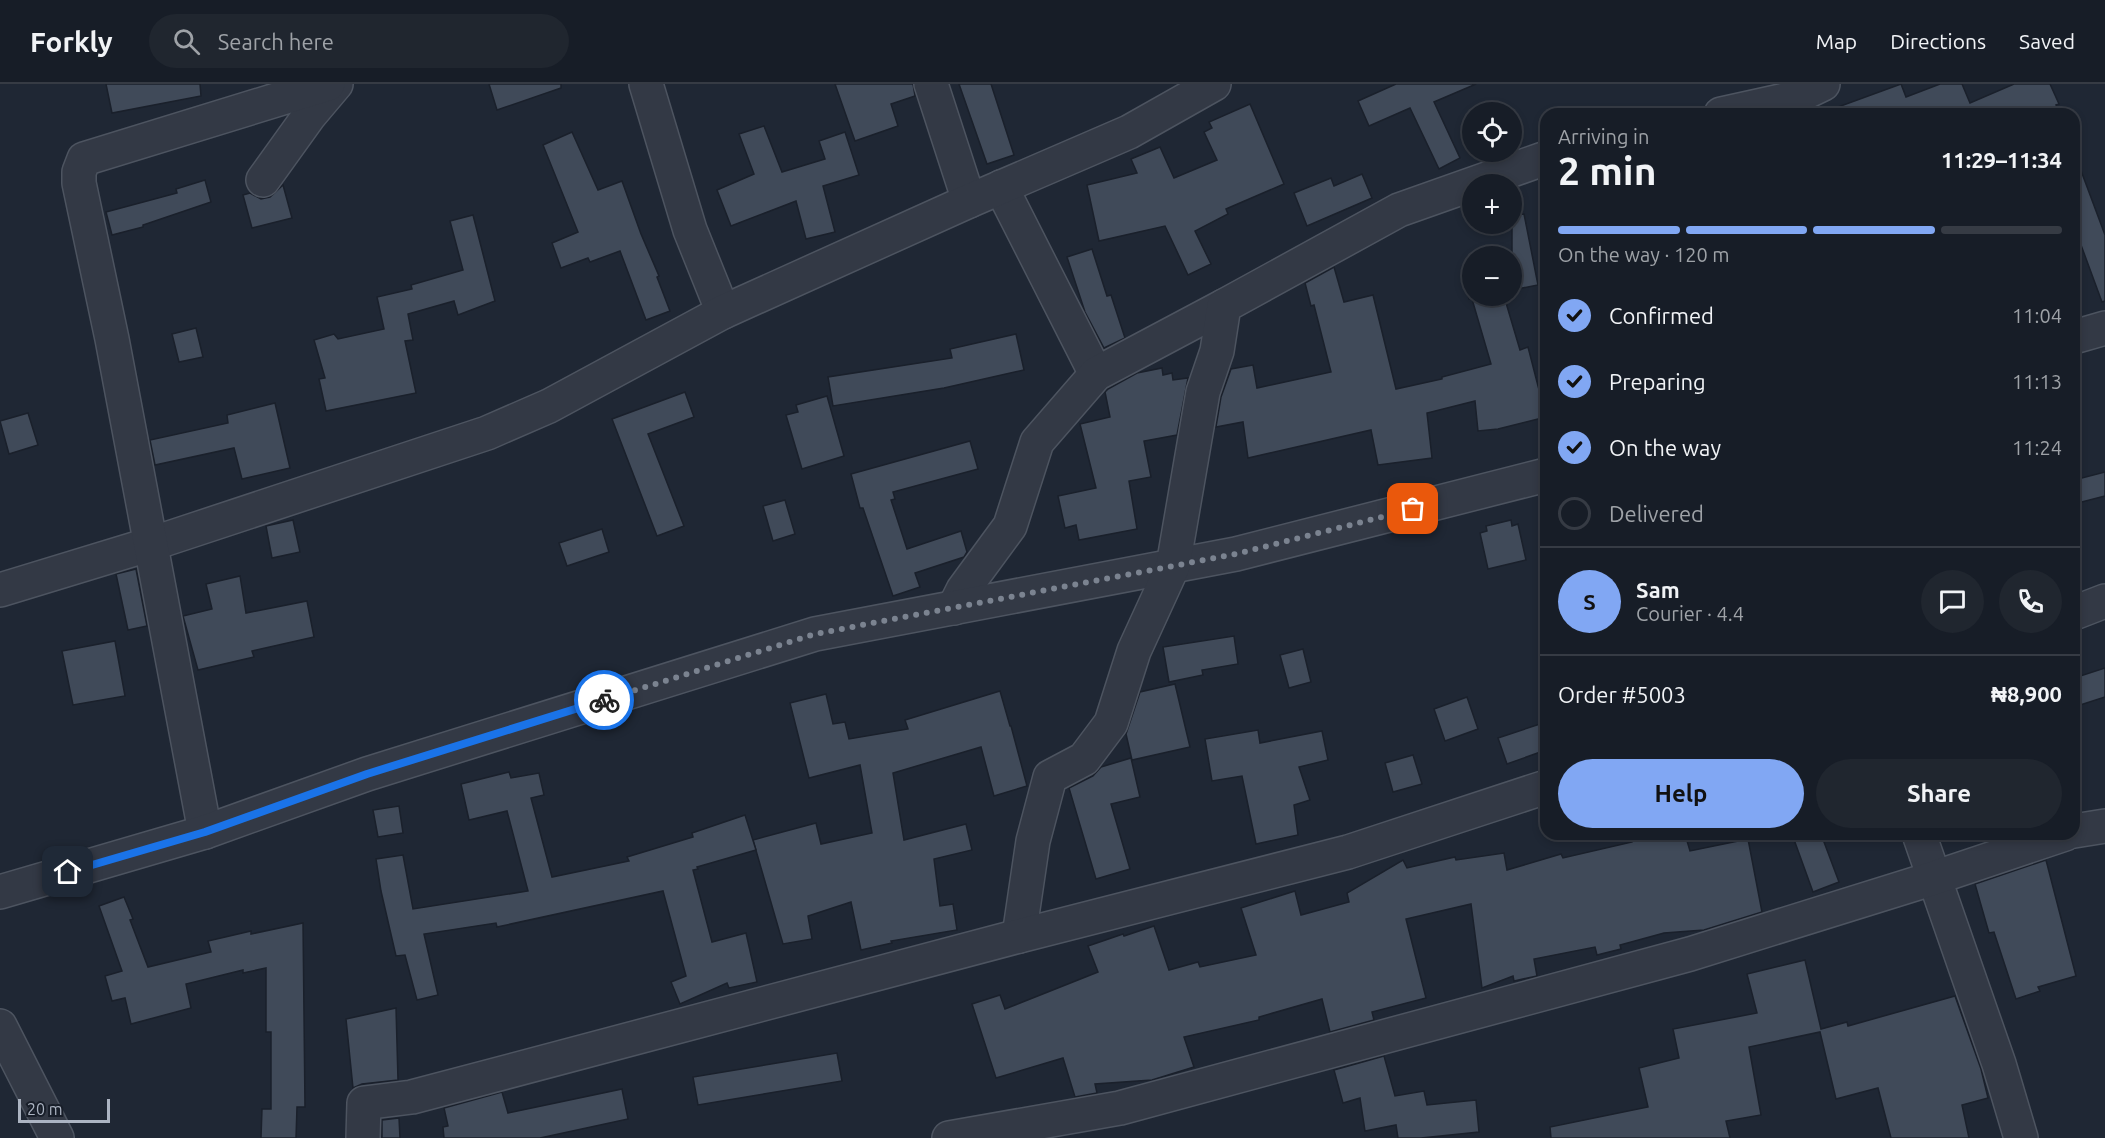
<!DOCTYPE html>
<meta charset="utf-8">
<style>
:root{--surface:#171d27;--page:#20262f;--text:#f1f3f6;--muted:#9ea2a7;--line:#363b44;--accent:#81a7f3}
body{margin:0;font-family:Ubuntu,sans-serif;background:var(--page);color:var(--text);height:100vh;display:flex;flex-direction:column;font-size:22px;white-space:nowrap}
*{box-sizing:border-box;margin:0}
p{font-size:20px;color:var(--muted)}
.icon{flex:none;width:33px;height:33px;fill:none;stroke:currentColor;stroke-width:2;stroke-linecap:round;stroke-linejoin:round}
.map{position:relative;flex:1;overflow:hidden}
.drawer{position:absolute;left:1540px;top:24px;width:540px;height:732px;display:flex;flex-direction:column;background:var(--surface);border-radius:18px;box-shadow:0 3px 9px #0003,0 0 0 2px var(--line)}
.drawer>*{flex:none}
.buttons{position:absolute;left:1462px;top:18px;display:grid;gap:12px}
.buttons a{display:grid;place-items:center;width:60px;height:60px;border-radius:50%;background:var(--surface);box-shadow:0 3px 9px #0003,0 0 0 2px var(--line);font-size:30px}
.scale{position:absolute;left:18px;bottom:15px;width:92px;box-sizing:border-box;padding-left:6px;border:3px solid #acb4c2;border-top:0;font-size:16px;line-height:21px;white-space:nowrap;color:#acb4c2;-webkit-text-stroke:4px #181e29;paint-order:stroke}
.pin{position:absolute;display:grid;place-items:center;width:51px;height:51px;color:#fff;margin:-26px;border-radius:12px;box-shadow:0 3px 9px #0006}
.courier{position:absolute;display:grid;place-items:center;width:60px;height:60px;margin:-30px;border:4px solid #1a73e8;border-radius:50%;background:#fff;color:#222;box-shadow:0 2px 8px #0007}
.overview em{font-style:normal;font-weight:600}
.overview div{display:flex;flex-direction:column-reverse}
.overview{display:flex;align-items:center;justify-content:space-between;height:102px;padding:0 18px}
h1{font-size:39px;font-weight:600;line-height:45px}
.bar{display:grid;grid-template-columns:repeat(4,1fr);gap:9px 6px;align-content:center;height:72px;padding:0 18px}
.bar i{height:8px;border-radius:4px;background:var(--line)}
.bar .selected{background:var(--accent)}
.bar p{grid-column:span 4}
.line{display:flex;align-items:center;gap:15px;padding:0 18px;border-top:2px solid var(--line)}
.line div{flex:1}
.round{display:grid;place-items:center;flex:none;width:63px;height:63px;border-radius:32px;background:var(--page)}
ol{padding:0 18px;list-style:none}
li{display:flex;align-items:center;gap:18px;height:66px}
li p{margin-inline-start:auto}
li .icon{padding:6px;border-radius:50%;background:var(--accent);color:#111;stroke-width:4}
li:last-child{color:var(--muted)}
li i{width:33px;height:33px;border:3px solid var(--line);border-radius:50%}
.button{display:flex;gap:12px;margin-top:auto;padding:12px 18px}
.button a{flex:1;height:69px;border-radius:36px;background:var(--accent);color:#111;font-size:24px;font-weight:600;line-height:69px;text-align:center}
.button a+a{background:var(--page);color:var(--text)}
header{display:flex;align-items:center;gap:36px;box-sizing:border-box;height:84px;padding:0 30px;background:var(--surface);border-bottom:2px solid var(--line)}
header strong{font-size:28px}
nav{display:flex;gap:33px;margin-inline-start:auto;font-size:21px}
.search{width:420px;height:54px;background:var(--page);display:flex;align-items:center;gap:15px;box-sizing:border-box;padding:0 21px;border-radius:33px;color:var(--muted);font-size:22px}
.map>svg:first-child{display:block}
.building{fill:#404a59;stroke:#1a202b;stroke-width:1.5}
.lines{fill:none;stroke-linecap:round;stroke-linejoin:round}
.minor-casing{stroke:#4d5460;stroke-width:36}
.minor{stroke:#333945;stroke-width:33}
.done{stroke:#7b8390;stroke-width:6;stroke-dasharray:0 10.8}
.route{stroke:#1a73e8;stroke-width:8}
</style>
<header>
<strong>Forkly</strong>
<div class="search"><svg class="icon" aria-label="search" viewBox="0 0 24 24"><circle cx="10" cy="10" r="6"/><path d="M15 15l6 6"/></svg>Search here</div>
<nav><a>Map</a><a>Directions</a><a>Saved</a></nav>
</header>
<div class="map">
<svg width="2105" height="1054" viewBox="0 0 2105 1054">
<rect width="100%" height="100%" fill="#1f2734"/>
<g class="building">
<path d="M 106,0 L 200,0 L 201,12 L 112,29 Z"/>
<path d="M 489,0 L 561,0 L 561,4 L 497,26 Z"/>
<path d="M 835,0 L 913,0 L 915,12 L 891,20 L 898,42 L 855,57 Z"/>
<path d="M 959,0 L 991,0 L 1014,71 L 987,80 Z"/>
<path d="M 1396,0 L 1476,0 L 1434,18 L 1460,74 L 1439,85 L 1410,24 L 1369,42 L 1358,17 Z"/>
<path d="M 1901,0 L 1906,13 L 1940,0 L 1962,0 L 1970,19 L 2014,0 L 2050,0 L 2059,20 L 2056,21 L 2060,30 L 1827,30 L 1827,27 Z"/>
<path d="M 1250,20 L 1284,100 L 1226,125 L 1228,130 L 1195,147 L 1211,180 L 1188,191 L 1165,142 L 1099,157 L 1087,101 L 1137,89 L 1131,75 L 1160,63 L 1174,94 L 1217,76 L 1204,48 L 1212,44 L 1209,38 Z"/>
<path d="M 764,42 L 782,88 L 825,75 L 819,57 L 845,48 L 859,91 L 823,102 L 835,148 L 806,155 L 796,117 L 731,142 L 717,106 L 754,90 L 739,50 Z"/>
<path d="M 572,48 L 598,106 L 622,97 L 641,150 L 659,192 L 657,193 L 670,227 L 646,236 L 620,167 L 590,178 L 588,174 L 561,184 L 552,159 L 578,148 L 543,61 Z"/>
<path d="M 2077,76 L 2105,151 L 2105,217 L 2102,218 L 2074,142 L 2074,77 Z"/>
<path d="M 1362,90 L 1372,114 L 1307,142 L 1294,109 L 1331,94 L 1334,102 Z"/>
<path d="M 205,96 L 211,118 L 143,141 L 143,143 L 112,151 L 106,128 L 177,109 L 176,105 Z"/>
<path d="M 283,101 L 292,134 L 252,144 L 243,111 L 250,109 L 261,115 L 270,113 Z"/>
<path d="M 1524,130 L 1538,201 L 1512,206 L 1512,131 Z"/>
<path d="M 473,131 L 495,217 L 458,231 L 454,217 L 408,230 L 413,256 L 405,257 L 416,309 L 326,327 L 319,295 L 325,294 L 314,256 L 334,250 L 338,255 L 384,245 L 377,213 L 412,205 L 411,201 L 463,186 L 450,137 Z"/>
<path d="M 1092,165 L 1107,212 L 1111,211 L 1125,254 L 1104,264 L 1085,228 L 1067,173 Z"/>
<path d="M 1334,183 L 1344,218 L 1373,211 L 1396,305 L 1442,295 L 1442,293 L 1491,280 L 1472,215 L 1469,215 L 1463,186 L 1473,183 L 1473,212 L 1504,212 L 1520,266 L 1528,263 L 1546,333 L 1498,345 L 1478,347 L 1475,317 L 1427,329 L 1432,374 L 1378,381 L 1371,346 L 1248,374 L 1243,338 L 1216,343 L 1221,313 L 1231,285 L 1253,281 L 1257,304 L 1331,288 L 1314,221 L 1311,222 L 1305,199 Z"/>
<path d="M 196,244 L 203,273 L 179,278 L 172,250 Z"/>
<path d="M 1016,250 L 1024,286 L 944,304 L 833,322 L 828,293 L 952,274 L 950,265 Z"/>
<path d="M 1162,284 L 1163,291 L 1172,289 L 1173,296 L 1188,294 L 1177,351 L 1144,357 L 1151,393 L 1129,397 L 1137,445 L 1079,456 L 1076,441 L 1065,444 L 1058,412 L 1096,404 L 1080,340 L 1110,333 L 1105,308 L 1108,305 L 1137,289 Z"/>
<path d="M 685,308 L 694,333 L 648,350 L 684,442 L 657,452 L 612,335 Z"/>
<path d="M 827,312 L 844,372 L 802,385 L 786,331 L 798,328 L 796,321 Z"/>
<path d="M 275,319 L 290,384 L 242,395 L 234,364 L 155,381 L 150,356 L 228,339 L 227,331 Z"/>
<path d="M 28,329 L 38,361 L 9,370 L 0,337 Z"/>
<path d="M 970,357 L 978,385 L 893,408 L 895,415 L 891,416 L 907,465 L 961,447 L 967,468 L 964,473 L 915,489 L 920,503 L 893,512 L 863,424 L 860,424 L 851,390 Z"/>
<path d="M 2105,388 L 2105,412 L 2074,420 L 2074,396 Z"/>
<path d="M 785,416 L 795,450 L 773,457 L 763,422 Z"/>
<path d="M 293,436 L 300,468 L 272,474 L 266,442 Z"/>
<path d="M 1511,436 L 1512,442 L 1518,440 L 1526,476 L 1488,485 L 1480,449 L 1487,447 L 1486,442 Z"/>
<path d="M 602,445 L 609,468 L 567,482 L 559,459 Z"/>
<path d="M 136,485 L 147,542 L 128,546 L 116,490 Z"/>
<path d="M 240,492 L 246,529 L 307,517 L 314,553 L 252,567 L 254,573 L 198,586 L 183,532 L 212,525 L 206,500 Z"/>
<path d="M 1234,552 L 1238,580 L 1202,586 L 1203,591 L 1169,598 L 1163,563 Z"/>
<path d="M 115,557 L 125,612 L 73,621 L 62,567 Z"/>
<path d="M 1303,565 L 1311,598 L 1289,604 L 1280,571 Z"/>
<path d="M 2105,584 L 2105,613 L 2074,623 L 2074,594 Z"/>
<path d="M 1175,600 L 1190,663 L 1132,676 L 1126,650 L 1140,608 Z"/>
<path d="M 1000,607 L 1010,642 L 1011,642 L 1027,702 L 994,712 L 981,663 L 893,689 L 904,756 L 966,740 L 972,766 L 934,775 L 940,822 L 953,820 L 957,846 L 891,857 L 892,859 L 861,866 L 851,818 L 808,832 L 812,855 L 783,860 L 753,756 L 816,739 L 821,760 L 872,749 L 860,681 L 809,694 L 790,619 L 826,610 L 833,640 L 845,638 L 849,655 L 908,645 L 905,636 Z"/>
<path d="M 1467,613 L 1478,645 L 1445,657 L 1434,625 Z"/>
<path d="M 1546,638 L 1546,666 L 1507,680 L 1498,654 Z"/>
<path d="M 1258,646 L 1260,659 L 1322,647 L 1328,676 L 1299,683 L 1310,716 L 1294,721 L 1298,751 L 1256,760 L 1242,692 L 1212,697 L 1205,655 Z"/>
<path d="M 1413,671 L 1422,700 L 1393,708 L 1385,679 Z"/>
<path d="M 1131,674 L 1140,713 L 1111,720 L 1130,785 L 1096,795 L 1069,704 L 1093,692 L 1101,683 Z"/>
<path d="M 509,688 L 511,694 L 539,689 L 544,711 L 531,714 L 552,793 L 629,777 L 627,773 L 693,753 L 692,749 L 745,731 L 756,766 L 697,783 L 698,785 L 693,786 L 712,858 L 746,849 L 757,898 L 729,904 L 727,899 L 680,920 L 671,898 L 686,892 L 663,807 L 497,843 L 496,839 L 424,850 L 438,911 L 417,916 L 405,871 L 396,872 L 381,807 L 376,775 L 403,771 L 413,825 L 528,807 L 507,727 L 469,736 L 461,700 Z"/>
<path d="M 399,722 L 403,749 L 378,753 L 373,726 Z"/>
<path d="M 1631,750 L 1685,750 L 1690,767 L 1748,755 L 1762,828 L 1704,846 L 1664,849 L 1620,861 L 1621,865 L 1597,871 L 1595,863 L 1534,875 L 1537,892 L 1514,897 L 1513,892 L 1482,904 L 1471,820 L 1406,835 L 1426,914 L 1372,928 L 1374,936 L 1330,948 L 1322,915 L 1259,933 L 1259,936 L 1184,953 L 1194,983 L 1152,996 L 1095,1000 L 1097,1009 L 1075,1013 L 1063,974 L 996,994 L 972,920 L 1000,911 L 1005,925 L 1098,888 L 1088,862 L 1123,850 L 1124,852 L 1154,842 L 1169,886 L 1198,878 L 1200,883 L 1256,871 L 1241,824 L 1295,807 L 1301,831 L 1349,818 L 1347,809 L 1403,776 L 1407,784 L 1455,773 L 1456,776 L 1504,769 L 1507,786 L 1561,770 L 1563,774 L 1632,758 Z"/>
<path d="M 1792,750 L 1821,750 L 1839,798 L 1813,808 Z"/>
<path d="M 2046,776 L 2076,892 L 2038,903 L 2040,907 L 2016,915 L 1994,848 L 1989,849 L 1975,800 Z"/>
<path d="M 124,813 L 133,835 L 130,836 L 148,883 L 211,868 L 208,857 L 251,847 L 251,850 L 303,839 L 305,1023 L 297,1023 L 296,1054 L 261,1054 L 262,1025 L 271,1025 L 271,948 L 266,948 L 266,884 L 243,889 L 243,886 L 186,900 L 191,924 L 131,940 L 125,914 L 112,917 L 105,892 L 122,887 L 99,822 Z"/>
<path d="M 1805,876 L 1821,945 L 1847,938 L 1848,942 L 1955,912 L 1981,985 L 1988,1014 L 1962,1021 L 1969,1054 L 1891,1054 L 1878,1004 L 1836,1015 L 1820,948 L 1749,963 L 1761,1031 L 1726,1037 L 1730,1054 L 1551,1054 L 1550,1043 L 1648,1023 L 1639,984 L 1679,974 L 1673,945 L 1757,929 L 1747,890 Z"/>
<path d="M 396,924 L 398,996 L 362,1000 L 353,1004 L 346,935 Z"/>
<path d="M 837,969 L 842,997 L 698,1021 L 693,993 Z"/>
<path d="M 1384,972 L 1395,1012 L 1424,1007 L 1427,1021 L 1476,1016 L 1479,1048 L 1421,1054 L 1398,1054 L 1396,1041 L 1365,1047 L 1360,1014 L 1343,1019 L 1334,986 Z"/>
<path d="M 622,1005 L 628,1035 L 540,1054 L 444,1054 L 443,1043 L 448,1042 L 444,1024 L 502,1008 L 508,1029 Z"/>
<path d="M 399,1034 L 400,1054 L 382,1054 L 382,1036 Z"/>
</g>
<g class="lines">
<g class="minor-casing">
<g id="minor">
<path d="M 646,0 L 690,146 L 723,228"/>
<path d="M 931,0 L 969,117"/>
<path d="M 1721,30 L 1794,14 L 1823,0"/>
<path d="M 263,96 L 309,32 L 336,0"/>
<path d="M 1001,103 L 1096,290"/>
<path d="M 2074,253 L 2105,244"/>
<path d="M 0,506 L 151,460 L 487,349 L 549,322 L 723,228 L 969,117 L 1129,48 L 1214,0"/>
<path d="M 954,524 L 963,506 L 1010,442 L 1037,358 L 1096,290 L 1224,222"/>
<path d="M 2074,529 L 2105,517"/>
<path d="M 2074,747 L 2105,742"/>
<path d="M 205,748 L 112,255 L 79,99 L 79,88 L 84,75 L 328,0"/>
<path d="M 1919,750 L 1999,980 L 2021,1054"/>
<path d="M 0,808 L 205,748 L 367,690 L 815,550 L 1236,470 L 1546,391"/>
<path d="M 1019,852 L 1033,757 L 1050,693 L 1084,675 L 1111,639 L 1134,567 L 1173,482 L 1203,308 L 1217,267 L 1224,222 L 1399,126 L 1546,74"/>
<path d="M 0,942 L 57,1054"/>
<path d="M 363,1054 L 364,1019 L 412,1013 L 1019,852 L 1348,768 L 1546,703"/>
<path d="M 949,1054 L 1120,1024 L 1690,870 L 1934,794 L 2065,750"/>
</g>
</g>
<use href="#minor" class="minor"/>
</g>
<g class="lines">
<path class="done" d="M 604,616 L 815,550 L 1236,470 L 1413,425"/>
<path class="route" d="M 68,788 L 205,748 L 367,690 L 604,616"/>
</g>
</svg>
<div class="buttons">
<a><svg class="icon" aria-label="locate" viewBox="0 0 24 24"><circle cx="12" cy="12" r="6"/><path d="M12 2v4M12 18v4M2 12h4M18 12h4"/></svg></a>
<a>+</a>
<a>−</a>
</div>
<div class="scale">20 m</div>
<div class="pin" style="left:1413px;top:425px;background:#ea580c"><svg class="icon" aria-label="bag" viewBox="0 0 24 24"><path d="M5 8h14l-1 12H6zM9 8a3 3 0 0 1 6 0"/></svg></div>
<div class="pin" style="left:68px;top:788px;background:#1f2937"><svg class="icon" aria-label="home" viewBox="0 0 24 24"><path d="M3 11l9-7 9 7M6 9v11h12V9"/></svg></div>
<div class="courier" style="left:604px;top:616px"><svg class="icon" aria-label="bike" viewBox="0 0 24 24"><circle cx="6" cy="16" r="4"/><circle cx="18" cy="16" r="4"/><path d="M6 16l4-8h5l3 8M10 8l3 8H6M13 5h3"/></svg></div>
<section class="drawer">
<div class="overview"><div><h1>2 min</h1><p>Arriving in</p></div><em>11:29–11:34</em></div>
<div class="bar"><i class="selected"></i><i class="selected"></i><i class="selected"></i><i></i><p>On the way · 120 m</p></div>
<ol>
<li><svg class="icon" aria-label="check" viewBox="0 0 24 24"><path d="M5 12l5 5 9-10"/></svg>Confirmed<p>11:04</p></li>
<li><svg class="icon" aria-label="check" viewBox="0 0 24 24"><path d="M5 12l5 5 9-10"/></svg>Preparing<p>11:13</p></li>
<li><svg class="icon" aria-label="check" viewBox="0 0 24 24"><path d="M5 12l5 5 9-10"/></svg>On the way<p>11:24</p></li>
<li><i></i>Delivered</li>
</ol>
<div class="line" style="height:108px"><b class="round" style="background:var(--accent);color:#111">S</b><div><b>Sam</b><p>Courier · 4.4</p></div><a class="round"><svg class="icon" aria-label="chat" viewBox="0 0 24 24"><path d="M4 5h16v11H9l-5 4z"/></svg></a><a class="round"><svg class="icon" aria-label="phone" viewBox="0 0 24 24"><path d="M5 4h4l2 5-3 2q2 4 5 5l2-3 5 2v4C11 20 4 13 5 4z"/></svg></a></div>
<div class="line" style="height:78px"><div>Order #5003</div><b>₦8,900</b></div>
<div class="button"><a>Help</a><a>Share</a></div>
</section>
</div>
